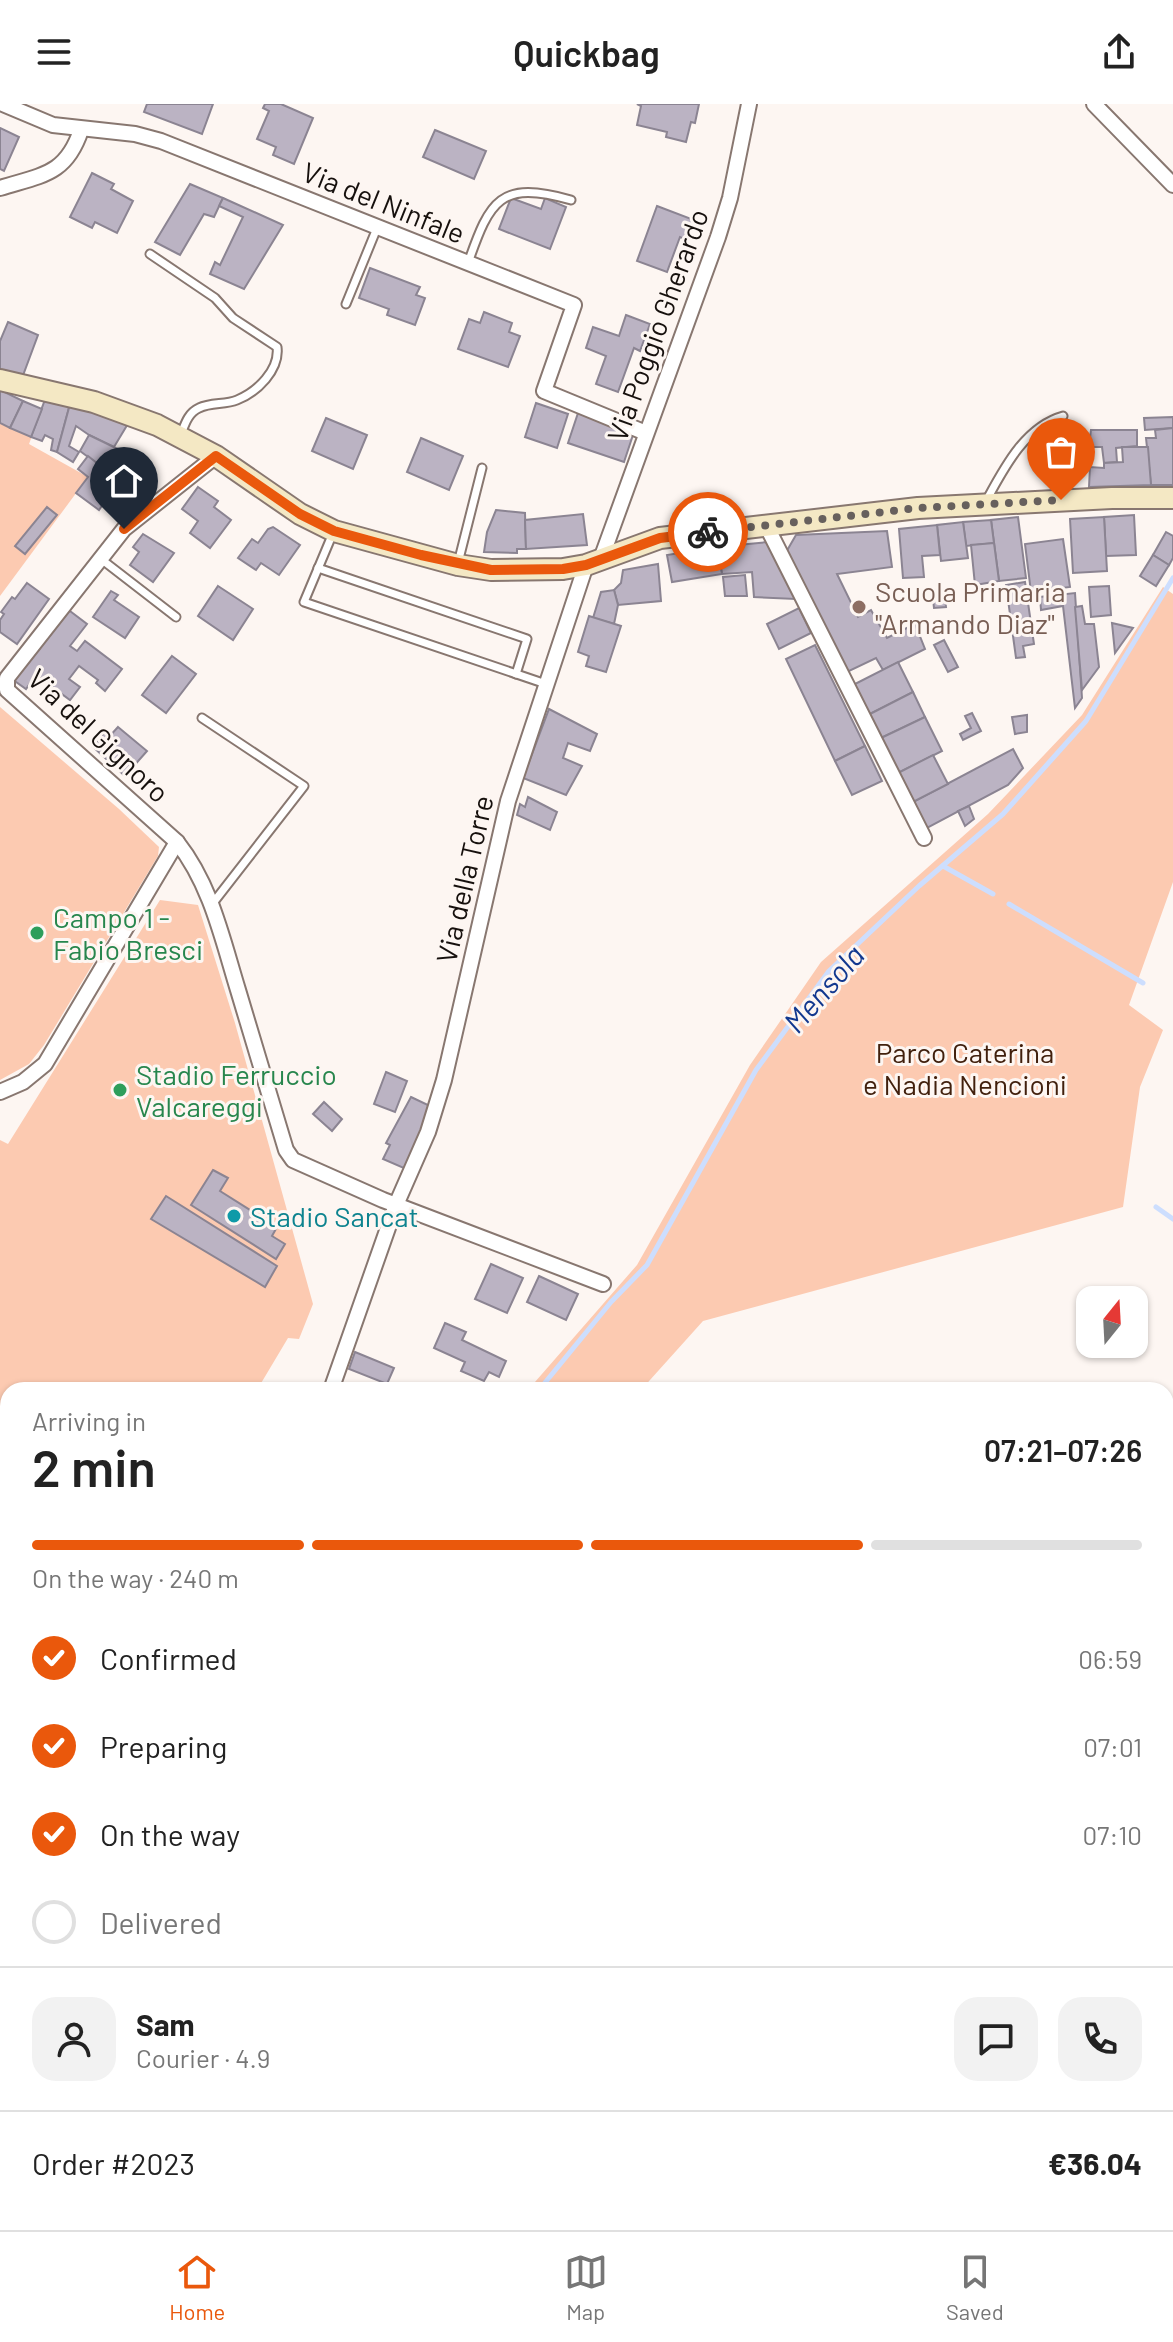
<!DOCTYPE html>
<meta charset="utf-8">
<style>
:root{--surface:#fff;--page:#f2f2f2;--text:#222;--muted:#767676;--line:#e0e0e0;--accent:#ea580c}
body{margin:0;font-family:Barlow,sans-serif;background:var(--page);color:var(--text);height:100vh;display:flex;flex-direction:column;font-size:30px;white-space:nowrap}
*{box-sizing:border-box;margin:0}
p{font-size:26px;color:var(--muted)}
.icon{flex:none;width:44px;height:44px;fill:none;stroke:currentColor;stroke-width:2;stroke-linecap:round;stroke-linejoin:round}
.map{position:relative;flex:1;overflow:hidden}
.details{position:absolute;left:0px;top:1278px;width:1174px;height:848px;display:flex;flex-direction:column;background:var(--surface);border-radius:24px 24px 0 0;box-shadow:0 2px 6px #0004}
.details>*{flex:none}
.needle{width:52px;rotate:18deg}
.buttons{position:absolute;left:1076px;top:1182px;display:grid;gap:16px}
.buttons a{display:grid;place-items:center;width:72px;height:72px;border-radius:16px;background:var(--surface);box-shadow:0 2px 6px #0004;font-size:40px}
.pin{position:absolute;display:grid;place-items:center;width:68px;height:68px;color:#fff;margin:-82px -34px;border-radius:50% 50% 50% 0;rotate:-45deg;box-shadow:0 0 8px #0007}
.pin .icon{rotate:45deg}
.courier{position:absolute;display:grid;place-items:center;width:80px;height:80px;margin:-40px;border:6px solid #ea580c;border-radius:50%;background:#fff;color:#222;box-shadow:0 2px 10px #0007}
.summary em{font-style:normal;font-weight:600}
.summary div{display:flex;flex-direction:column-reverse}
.summary{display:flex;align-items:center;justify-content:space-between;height:136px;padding:0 32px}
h1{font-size:52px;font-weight:600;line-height:60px}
.bar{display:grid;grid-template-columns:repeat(4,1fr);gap:12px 8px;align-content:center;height:96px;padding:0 32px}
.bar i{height:10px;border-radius:6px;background:var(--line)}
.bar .on{background:var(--accent)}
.bar p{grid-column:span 4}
.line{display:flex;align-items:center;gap:20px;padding:0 32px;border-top:2px solid var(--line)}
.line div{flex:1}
.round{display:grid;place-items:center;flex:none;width:84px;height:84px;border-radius:24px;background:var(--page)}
ol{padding:0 32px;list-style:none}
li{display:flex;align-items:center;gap:24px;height:88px}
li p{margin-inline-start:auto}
li .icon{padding:8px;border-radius:50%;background:var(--accent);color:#fff;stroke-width:4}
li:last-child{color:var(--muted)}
li i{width:44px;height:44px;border:4px solid var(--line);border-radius:50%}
header{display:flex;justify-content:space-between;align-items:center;height:104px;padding:0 32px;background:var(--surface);font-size:36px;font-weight:600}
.menu{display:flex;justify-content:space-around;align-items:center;height:112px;border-top:2px solid var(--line);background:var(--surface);font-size:22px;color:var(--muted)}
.menu a{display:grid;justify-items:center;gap:4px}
.menu .on{color:var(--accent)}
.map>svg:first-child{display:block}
.green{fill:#fccab1}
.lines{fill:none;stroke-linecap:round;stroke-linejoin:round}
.stream{stroke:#cddefe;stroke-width:5}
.building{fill:#bbb3c3;stroke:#8b8492;stroke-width:2}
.lane-casing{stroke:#887770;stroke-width:11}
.street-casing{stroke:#887770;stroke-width:18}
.secondary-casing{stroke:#887770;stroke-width:24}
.lane{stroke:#fff;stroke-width:7}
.street{stroke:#fff;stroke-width:14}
.secondary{stroke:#f4e8c4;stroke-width:20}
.done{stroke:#67605d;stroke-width:8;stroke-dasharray:0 14.4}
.route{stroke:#ea580c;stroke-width:10}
.education-dot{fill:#8d6e63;stroke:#fdf6f2;stroke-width:3}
.leisure-dot{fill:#2e9e5b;stroke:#fdf6f2;stroke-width:3}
.culture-dot{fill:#0f9aa8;stroke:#fdf6f2;stroke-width:3}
.labels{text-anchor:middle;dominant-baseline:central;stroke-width:6;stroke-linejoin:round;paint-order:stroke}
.street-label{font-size:28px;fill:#16100d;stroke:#fdf6f2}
.education-label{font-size:28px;fill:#785e54;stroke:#fdf6f2;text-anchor:start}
.leisure-label{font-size:28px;fill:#27864d;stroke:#fdf6f2;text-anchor:start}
.park-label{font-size:28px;fill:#41200d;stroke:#fdf6f2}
.culture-label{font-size:28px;fill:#0d838f;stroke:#fdf6f2;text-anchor:start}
.water-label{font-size:30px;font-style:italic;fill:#12388f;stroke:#fdf6f2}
</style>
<header><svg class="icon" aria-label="menu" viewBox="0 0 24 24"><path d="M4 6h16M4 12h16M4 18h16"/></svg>Quickbag<svg class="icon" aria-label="share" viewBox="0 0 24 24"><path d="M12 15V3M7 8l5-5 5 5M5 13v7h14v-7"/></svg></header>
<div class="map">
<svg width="1173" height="2126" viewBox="0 0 1173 2126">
<rect width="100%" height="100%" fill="#fdf6f2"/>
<g class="green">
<path d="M 0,286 L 42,305 L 29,340 L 88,373 L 0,492 Z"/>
<path d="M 1163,483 L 1173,490 L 1173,778 L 1129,901 L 1163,926 L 1140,983 L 1123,1103 L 703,1217 L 641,1286 L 528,1286 L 637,1161 L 750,961 L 821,858 L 988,710 L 1082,611 Z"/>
<path d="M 0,603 L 119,705 L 159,743 L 158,752 L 44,941 L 29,960 L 0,976 Z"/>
<path d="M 160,796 L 198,801 L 235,919 L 313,1200 L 299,1235 L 288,1234 L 257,1286 L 8,1286 L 8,1413 L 0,1407 L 0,1036 L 8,1040 Z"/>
<path d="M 0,1416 L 8,1421 L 8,1729 L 0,1720 Z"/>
<path d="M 0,1804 L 8,1813 L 8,2100 L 0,2116 Z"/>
<path d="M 58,2118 L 274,2118 L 280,2126 L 55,2126 Z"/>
<path d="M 309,2118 L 566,2118 L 570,2126 L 315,2126 Z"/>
</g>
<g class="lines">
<g class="stream">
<path d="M 943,762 L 993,790"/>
<path d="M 1009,800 L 1143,879"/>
<path d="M 1156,1103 L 1173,1115"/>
<path d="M 539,1286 L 611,1198 L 647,1161 L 756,966 L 829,867 L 919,782 L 1003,710 L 1086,617 L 1173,474"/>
<path d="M 539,2118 L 543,2126"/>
<path d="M 799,2118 L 802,2126"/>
<path d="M 221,2126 L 222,2118"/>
</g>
</g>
<g class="building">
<path d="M 147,0 L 213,0 L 202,30 L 144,8 Z"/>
<path d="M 265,0 L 281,0 L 313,14 L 294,60 L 273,51 L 276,43 L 257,35 L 269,7 L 263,4 Z"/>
<path d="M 637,0 L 699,0 L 695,19 L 691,18 L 686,38 L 666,33 L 667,28 L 637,21 L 641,2 Z"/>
<path d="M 0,24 L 19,33 L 4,67 L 0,65 Z"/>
<path d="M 435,26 L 486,47 L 474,75 L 423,53 Z"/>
<path d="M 92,69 L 114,80 L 111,85 L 133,97 L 117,129 L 95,118 L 92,124 L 70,113 Z"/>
<path d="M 190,80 L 223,94 L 214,113 L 204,110 L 180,151 L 155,138 Z"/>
<path d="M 223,94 L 283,121 L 244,185 L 210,170 L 215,158 L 220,161 L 243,113 L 219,102 Z"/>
<path d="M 511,94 L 541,105 L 545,94 L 566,103 L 550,145 L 499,125 Z"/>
<path d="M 657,102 L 694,116 L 687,136 L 680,133 L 667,168 L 637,157 Z"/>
<path d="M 370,164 L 420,183 L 416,191 L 425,194 L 415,221 L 387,211 L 389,205 L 359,194 Z"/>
<path d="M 484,208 L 512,219 L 509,228 L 520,232 L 508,263 L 458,245 L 469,215 L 480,219 Z"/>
<path d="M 626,211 L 650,220 L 640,247 L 634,244 L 618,288 L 596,280 L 606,252 L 586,244 L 593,223 L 619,232 Z"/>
<path d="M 8,218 L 38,231 L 22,274 L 0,269 L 0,237 Z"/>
<path d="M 0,286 L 23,297 L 10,324 L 0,319 Z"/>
<path d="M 46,293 L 70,300 L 57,348 L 51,346 L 53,335 L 45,331 L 42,337 L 31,333 Z"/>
<path d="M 23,297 L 42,305 L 31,333 L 10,324 Z"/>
<path d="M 536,299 L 568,310 L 557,344 L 525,333 Z"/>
<path d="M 70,300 L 129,318 L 114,343 L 89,331 L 76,322 L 69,342 L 79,348 L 73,358 L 57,348 Z"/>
<path d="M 578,309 L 634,328 L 624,358 L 568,339 Z"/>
<path d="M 1173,313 L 1173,324 L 1145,326 L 1144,314 Z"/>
<path d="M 326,314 L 367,331 L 353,365 L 312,347 Z"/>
<path d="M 1173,324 L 1173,381 L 1151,381 L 1146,334 L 1156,334 L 1155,326 Z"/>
<path d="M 1091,326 L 1137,326 L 1137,342 L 1116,344 L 1117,358 L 1104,359 L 1102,343 L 1089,343 Z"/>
<path d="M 89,331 L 122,347 L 107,367 L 80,347 Z"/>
<path d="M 421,334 L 463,352 L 449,386 L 407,368 Z"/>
<path d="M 1122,343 L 1148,343 L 1151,381 L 1089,383 L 1090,363 L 1104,364 L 1104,359 L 1123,358 Z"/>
<path d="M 88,352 L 107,367 L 102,374 L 115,383 L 99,406 L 76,389 L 88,373 L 78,365 Z"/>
<path d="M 198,383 L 218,397 L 214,403 L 231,416 L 210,444 L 190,429 L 198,417 L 182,405 Z"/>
<path d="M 129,391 L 140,403 L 126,416 L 115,405 Z"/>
<path d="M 47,403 L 57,411 L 25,450 L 15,442 Z"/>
<path d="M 496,406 L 525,409 L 526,445 L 517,445 L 517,449 L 484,448 L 487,428 Z"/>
<path d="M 583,410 L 587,441 L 526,445 L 525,416 Z"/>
<path d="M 1134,411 L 1136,451 L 1106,452 L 1104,413 Z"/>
<path d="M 1018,413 L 1026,474 L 999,477 L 991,416 Z"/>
<path d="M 1104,413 L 1107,467 L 1073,469 L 1070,415 Z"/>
<path d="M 991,416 L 994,439 L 966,442 L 963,418 Z"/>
<path d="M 963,418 L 968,454 L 941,457 L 937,421 Z"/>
<path d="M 937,421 L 940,451 L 922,452 L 924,473 L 903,474 L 899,425 Z"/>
<path d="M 273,423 L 300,441 L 279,471 L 261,459 L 256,466 L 238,454 L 252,435 L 258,439 L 268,425 Z"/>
<path d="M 887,427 L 892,463 L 837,470 L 858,513 L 871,506 L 887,534 L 915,520 L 925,545 L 883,566 L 876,554 L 847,568 L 785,450 L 796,431 Z"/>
<path d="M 1166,428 L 1173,432 L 1173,454 L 1169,461 L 1153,451 Z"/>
<path d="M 143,430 L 174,449 L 153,478 L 130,461 L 139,448 L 133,443 Z"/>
<path d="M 1063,435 L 1070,483 L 1031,488 L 1025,440 Z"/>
<path d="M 768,438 L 795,495 L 754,493 L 752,468 L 722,470 L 717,443 Z"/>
<path d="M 994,439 L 999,477 L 975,481 L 971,441 Z"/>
<path d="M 717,443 L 722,470 L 672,478 L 667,451 Z"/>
<path d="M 1153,451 L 1169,461 L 1156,482 L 1140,472 Z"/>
<path d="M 658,460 L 661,497 L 618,501 L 614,486 L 621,479 L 623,466 Z"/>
<path d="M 745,471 L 747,492 L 725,492 L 723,473 Z"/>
<path d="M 1025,478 L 1034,540 L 1023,542 L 1025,553 L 1016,554 L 1006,481 Z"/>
<path d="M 27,479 L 49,495 L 17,540 L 0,528 L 0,516 L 4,510 L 1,508 L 12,493 L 15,495 Z"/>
<path d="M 218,482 L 253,505 L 233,536 L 198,512 Z"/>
<path d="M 1109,482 L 1111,511 L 1091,513 L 1089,483 Z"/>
<path d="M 614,486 L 618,501 L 614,520 L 593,514 L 601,488 Z"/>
<path d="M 944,486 L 946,503 L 934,504 L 932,487 Z"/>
<path d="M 111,487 L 118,491 L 114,496 L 139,513 L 125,534 L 93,513 Z"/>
<path d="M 1075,489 L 1082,594 L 1075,604 L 1063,502 L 1041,506 L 1040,493 Z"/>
<path d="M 1082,502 L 1085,520 L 1094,520 L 1099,563 L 1082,586 L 1075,503 Z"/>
<path d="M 66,504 L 87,520 L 70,542 L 77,547 L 85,537 L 122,565 L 105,587 L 96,579 L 98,576 L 79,562 L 69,575 L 80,583 L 70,596 L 36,571 L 26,585 L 12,575 Z"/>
<path d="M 799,504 L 811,529 L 779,545 L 767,520 Z"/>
<path d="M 589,512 L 621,522 L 606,568 L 586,562 L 589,552 L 578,548 Z"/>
<path d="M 1112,519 L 1133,524 L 1115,549 Z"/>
<path d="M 944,536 L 958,563 L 948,568 L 934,541 Z"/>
<path d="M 815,541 L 865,642 L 835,657 L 786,555 Z"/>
<path d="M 172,552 L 196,570 L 166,609 L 142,591 Z"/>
<path d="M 898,558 L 913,588 L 868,611 L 853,581 Z"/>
<path d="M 913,588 L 925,613 L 881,634 L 868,611 Z"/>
<path d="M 549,605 L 597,630 L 590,647 L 568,639 L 563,654 L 582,662 L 566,691 L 523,674 Z"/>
<path d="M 972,609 L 981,627 L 963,636 L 960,630 L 971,624 L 965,612 Z"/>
<path d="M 1027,611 L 1027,628 L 1015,630 L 1012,613 Z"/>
<path d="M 925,613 L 942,647 L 898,669 L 881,634 Z"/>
<path d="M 118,623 L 147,647 L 125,672 L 93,643 L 104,629 L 109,633 Z"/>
<path d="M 865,642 L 882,677 L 852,691 L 835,657 Z"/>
<path d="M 1013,645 L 1023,664 L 1008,681 L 927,724 L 913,698 Z"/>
<path d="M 933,651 L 948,680 L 913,698 L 898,669 Z"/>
<path d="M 528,693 L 557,708 L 550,726 L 517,711 L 520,700 L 525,703 Z"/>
<path d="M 969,702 L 974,715 L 965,722 L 958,707 Z"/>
<path d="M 386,968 L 407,977 L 395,1008 L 374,1000 Z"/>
<path d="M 411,993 L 430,1002 L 406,1065 L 383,1055 L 390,1041 L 386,1039 Z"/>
<path d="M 324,998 L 342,1015 L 332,1027 L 313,1010 Z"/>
<path d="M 213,1066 L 228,1074 L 220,1087 L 277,1123 L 272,1132 L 285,1140 L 276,1155 L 191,1101 Z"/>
<path d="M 166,1092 L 277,1162 L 265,1183 L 151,1115 Z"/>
<path d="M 491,1160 L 523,1174 L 507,1209 L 475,1195 Z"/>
<path d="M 539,1172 L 578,1190 L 566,1216 L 527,1198 Z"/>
<path d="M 445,1219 L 466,1228 L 462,1236 L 506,1257 L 499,1273 L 489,1268 L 484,1277 L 461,1267 L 465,1258 L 434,1244 Z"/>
<path d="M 355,1248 L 394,1264 L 387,1280 L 349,1265 Z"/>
<path d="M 1173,1599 L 1173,1648 L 1166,1651 L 1166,1602 Z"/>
</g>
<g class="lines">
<g class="lane-casing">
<g id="lane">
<path d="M 150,150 L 215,194 L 233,214 L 277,243 C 280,266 257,288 237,296 C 225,301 211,298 199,304 C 188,309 185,320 181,330"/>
<path d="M 468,159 C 490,96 500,76 571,96"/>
<path d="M 346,200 L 377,124"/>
<path d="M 985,399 C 1003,366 1024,323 1063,312"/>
<path d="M 333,429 L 304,498 L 546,580"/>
<path d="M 101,455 L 176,513"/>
<path d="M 458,459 L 482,364"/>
<path d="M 318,464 L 527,535 L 516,570"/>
<path d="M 202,614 L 304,682 L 213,799"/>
<path d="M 663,2126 L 674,2118"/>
</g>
</g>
<g class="street-casing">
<g id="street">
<path d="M 3,0 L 53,21 L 135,30 L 161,37 L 574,201 L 544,287 L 646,329"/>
<path d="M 1094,0 L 1173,81"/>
<path d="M 0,84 C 42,71 66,71 81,26"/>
<path d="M 216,352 L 124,425 L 7,574 L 7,586 L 177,738 C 211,781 222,834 238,886 C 254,939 270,993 286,1046 L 293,1056 L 383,1096 L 603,1180"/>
<path d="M 766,421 L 924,734"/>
<path d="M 601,455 L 718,133 L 730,94 L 749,0"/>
<path d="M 0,988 L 23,978 L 45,960 L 177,738"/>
<path d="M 331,1286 L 396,1101 L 428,1028 L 444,976 L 508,697 L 586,461"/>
<path d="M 1166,1679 L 1173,1692"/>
<path d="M 0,1741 L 8,1750"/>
<path d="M 0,1777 L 8,1786"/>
<path d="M 288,2118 L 294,2126"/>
</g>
</g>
<g class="secondary-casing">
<path id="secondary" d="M 0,276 L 94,298 L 157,321 L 216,352 L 300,410 L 334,427 L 458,461 L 491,466 L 563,465 L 586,461 L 660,434 L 918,404 L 1112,394 L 1173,394"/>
</g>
<use href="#lane" class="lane"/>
<use href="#street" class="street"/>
<use href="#secondary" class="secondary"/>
</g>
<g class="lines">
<path class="done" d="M 708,428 L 918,404 L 1061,396"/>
<path class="route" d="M 124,425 L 216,352 L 300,410 L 334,427 L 421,451 L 491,466 L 563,465 L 586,461 L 660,434 L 708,428"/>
</g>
<circle class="education-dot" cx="859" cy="503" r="8"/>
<g class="leisure-dot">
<circle cx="37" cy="829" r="8"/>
<circle cx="120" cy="986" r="8"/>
</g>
<circle class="culture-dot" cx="234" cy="1112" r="8"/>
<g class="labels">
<g class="street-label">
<text transform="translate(384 98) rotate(22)">Via del Ninfale</text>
<text transform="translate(657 221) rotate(-70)">Via Poggio Gherardo</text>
<text transform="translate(99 631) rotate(43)">Via del Gignoro</text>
<text transform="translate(464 775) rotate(-77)">Via della Torre</text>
</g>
<g class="education-label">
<text x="875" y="487">Scuola Primaria<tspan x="875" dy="32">"Armando Diaz"</tspan></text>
</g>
<g class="leisure-label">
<text x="53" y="813">Campo 1 -<tspan x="53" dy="32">Fabio Bresci</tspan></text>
<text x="136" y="970">Stadio Ferruccio<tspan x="136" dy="32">Valcareggi</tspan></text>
</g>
<g class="park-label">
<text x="965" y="948">Parco Caterina<tspan x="965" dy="32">e Nadia Nencioni</tspan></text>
</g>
<g class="culture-label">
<text x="250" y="1112">Stadio Sancat</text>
</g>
<g class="water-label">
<text transform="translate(823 884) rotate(-49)">Mensola</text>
</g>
</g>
</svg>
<div class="buttons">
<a><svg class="needle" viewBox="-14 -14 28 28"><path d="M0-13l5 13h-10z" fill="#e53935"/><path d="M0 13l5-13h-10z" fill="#767676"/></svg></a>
</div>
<div class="pin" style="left:1061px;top:396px;background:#ea580c"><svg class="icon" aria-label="bag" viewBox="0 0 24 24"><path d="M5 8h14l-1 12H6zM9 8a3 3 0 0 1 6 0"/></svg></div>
<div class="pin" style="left:124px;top:425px;background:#1f2937"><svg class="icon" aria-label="home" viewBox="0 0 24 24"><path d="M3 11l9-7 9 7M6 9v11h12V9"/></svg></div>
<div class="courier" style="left:708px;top:428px"><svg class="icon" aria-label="bike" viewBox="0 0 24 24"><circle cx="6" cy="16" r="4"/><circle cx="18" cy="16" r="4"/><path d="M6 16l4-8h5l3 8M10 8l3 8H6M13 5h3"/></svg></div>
<section class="details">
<div class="summary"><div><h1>2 min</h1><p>Arriving in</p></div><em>07:21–07:26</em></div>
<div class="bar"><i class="on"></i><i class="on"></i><i class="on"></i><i></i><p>On the way · 240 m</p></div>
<ol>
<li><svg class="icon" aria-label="check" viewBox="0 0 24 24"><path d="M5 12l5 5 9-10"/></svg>Confirmed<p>06:59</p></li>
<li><svg class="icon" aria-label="check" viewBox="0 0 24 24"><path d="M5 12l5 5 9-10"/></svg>Preparing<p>07:01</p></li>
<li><svg class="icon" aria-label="check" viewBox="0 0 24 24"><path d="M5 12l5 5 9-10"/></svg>On the way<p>07:10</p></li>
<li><i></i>Delivered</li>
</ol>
<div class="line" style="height:144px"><a class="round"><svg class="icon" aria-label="person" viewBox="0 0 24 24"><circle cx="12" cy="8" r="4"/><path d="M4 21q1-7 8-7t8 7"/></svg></a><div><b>Sam</b><p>Courier · 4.9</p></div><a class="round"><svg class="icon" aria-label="chat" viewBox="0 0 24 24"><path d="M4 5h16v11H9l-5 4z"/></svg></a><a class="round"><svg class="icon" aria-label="phone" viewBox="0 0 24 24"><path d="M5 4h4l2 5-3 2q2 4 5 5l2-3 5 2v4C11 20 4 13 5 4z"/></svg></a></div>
<div class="line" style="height:104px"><div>Order #2023</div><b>€36.04</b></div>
</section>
</div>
<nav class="menu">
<a class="on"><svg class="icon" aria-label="home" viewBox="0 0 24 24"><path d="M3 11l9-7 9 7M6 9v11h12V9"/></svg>Home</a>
<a><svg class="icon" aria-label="map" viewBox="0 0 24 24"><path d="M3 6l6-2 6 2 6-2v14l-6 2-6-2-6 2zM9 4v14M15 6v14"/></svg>Map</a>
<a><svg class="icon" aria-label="saved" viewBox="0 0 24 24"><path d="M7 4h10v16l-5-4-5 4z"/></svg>Saved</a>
</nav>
